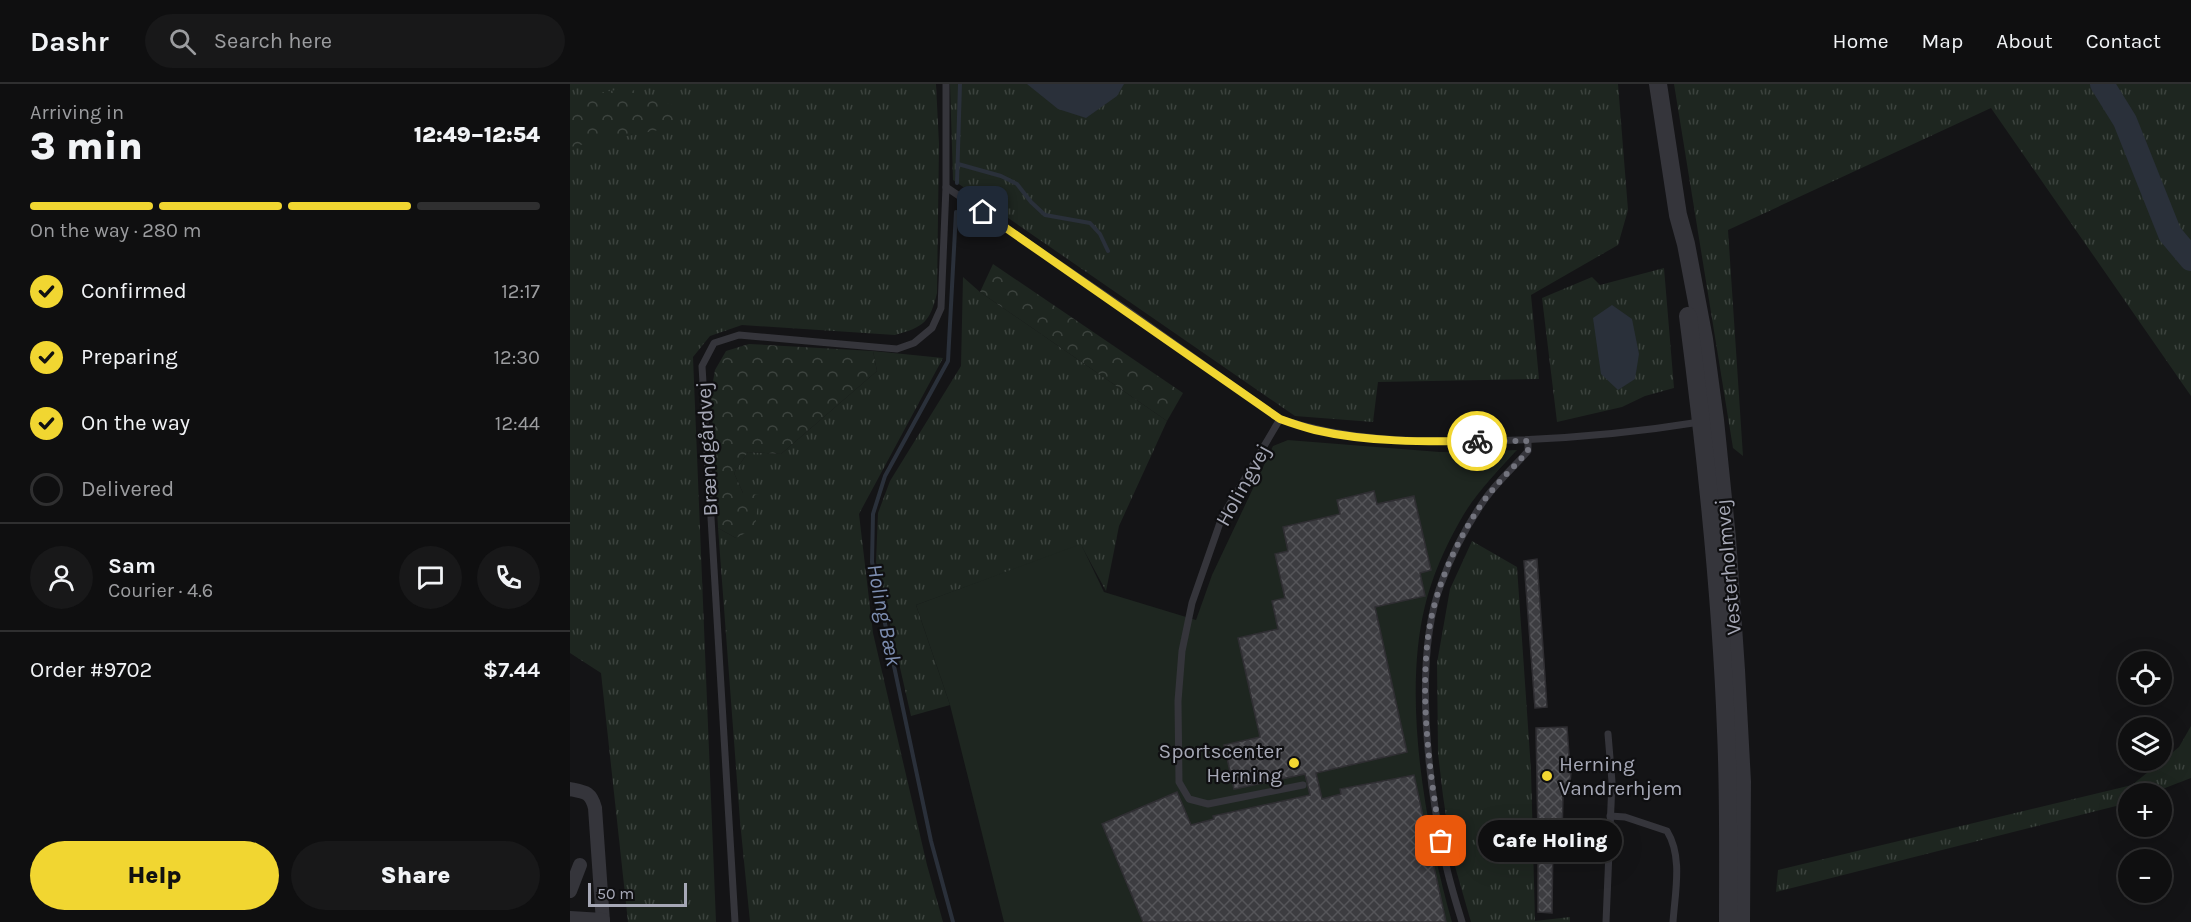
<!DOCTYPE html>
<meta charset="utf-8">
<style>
:root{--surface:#0f0f10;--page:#181819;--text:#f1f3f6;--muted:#9b9c9f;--line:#2f2f30;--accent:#f1d631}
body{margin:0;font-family:Karla,sans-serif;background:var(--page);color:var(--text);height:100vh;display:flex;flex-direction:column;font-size:22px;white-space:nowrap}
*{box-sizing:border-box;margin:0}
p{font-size:20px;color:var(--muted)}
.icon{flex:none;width:33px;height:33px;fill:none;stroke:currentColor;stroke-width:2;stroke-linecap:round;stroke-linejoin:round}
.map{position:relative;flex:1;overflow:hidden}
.panel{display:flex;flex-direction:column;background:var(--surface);width:570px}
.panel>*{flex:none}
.controls{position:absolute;left:1548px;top:567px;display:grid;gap:12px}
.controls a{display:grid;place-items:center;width:54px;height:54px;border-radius:50%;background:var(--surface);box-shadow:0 6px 24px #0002,0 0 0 2px var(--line);font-size:30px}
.scale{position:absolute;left:18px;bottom:15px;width:99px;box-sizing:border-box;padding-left:6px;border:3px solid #a6a8b6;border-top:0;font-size:16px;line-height:21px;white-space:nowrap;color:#a6a8b6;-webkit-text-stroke:4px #0f0f11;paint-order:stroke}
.pin{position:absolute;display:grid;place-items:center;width:51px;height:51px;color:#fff;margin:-26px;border-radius:12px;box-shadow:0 3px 9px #0006}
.courier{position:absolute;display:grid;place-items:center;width:60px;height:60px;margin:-30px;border:4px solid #f1d631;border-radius:50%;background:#fff;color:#222;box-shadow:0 2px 8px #0007}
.bubble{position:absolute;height:42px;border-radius:21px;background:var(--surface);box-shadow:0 6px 24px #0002,0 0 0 2px var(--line);font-size:20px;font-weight:800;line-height:42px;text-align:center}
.headline em{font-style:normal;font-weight:800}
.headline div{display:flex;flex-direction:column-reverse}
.headline{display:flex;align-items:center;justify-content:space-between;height:102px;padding:0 30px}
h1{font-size:39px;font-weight:800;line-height:45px}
.bar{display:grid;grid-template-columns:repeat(4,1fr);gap:9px 6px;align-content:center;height:72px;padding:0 30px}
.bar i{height:8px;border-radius:4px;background:var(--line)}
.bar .on{background:var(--accent)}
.bar p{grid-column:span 4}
.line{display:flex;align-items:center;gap:15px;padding:0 30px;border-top:2px solid var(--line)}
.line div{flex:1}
.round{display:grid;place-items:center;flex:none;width:63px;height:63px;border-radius:32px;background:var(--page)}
ol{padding:0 30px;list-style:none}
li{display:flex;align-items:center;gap:18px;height:66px}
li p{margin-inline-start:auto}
li .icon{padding:6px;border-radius:50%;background:var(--accent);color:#111;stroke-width:4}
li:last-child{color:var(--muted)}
li i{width:33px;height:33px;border:3px solid var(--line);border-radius:50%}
.cta{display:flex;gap:12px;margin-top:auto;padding:12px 30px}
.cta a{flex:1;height:69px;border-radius:36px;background:var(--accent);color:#111;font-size:24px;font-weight:800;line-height:69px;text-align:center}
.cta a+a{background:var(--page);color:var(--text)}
header{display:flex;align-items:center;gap:36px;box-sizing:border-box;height:84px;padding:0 30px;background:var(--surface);border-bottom:2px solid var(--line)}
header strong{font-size:28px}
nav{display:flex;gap:33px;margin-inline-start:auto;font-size:21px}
.search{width:420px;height:54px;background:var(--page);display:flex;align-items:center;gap:15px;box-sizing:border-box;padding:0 21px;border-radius:33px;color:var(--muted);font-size:22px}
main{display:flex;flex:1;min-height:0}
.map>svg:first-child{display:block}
.grass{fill:url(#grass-tufts)}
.forest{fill:url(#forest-crowns)}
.garden{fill:#1e2620}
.water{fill:#2a303a}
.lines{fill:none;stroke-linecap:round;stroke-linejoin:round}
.stream{stroke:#2a303a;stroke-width:4}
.river{stroke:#2a303a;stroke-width:24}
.building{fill:url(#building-cross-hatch);stroke:#2f2e32;stroke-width:1.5}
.service{stroke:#35353b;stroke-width:7}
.minor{stroke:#35353b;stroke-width:14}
.tertiary{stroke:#35353b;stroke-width:18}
.done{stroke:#73747e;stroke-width:6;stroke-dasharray:0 10.8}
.route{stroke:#f1d631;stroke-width:8}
.poi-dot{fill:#f1d631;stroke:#0f0f11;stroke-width:2}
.labels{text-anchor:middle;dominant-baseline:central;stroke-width:4.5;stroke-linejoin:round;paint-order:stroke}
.street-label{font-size:21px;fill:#a6a8b6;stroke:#0f0f11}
.poi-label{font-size:21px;fill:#a6a8b6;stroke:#0f0f11;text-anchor:end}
.water-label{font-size:22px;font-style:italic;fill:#7d8eb1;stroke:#0f0f11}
</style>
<header>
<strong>Dashr</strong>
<div class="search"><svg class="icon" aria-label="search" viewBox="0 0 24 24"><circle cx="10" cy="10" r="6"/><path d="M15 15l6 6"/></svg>Search here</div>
<nav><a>Home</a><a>Map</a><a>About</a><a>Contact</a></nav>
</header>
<main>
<section class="panel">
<div class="headline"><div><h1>3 min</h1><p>Arriving in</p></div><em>12:49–12:54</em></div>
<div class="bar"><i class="on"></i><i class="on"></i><i class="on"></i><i></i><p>On the way · 280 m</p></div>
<ol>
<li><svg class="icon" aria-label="check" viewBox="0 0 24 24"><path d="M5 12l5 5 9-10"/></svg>Confirmed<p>12:17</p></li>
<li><svg class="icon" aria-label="check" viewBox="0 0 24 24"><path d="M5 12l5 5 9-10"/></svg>Preparing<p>12:30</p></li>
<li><svg class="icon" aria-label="check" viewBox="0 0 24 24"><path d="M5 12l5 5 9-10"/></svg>On the way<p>12:44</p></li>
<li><i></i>Delivered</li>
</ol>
<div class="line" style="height:108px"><a class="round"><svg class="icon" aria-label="person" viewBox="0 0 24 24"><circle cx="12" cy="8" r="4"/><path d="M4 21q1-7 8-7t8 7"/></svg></a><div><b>Sam</b><p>Courier · 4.6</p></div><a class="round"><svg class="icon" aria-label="chat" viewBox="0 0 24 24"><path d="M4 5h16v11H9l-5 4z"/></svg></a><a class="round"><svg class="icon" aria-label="phone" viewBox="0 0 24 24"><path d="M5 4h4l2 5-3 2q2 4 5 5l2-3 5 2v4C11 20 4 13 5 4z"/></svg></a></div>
<div class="line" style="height:78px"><div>Order #9702</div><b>$7.44</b></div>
<div class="cta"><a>Help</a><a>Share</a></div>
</section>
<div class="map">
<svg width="1621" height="838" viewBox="0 0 1621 838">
<defs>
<pattern id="grass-tufts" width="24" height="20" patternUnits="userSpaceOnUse" patternTransform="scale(1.5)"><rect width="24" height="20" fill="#1e2620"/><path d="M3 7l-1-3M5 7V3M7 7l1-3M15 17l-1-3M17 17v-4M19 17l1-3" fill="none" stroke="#3c433e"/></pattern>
<pattern id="forest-crowns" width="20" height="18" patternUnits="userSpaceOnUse" patternTransform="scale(1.5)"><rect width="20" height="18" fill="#1e2620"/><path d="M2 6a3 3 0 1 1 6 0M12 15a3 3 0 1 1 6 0" fill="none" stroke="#3c433e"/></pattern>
<pattern id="building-cross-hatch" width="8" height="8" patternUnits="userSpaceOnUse" patternTransform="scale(1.5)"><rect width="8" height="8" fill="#3c3c40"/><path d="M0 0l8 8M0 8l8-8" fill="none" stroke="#555559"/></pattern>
</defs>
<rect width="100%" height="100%" fill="#141416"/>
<g class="grass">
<path d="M 0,0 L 366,0 L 369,60 L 367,209 C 360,238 354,243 325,251 L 172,241 L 140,252 L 123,273 L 146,838 L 58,838 L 31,589 L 0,569 Z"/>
<path d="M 380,0 L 1048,0 L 1058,126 L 1048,161 L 961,211 L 969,295 L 808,298 L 803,338 L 725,332 L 383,96 Z"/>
<path d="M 1104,0 L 1621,0 L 1621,312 L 1421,24 L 1158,146 L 1173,372 L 1163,364 Z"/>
<path d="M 1094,184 L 1104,304 L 1075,312 L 1052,323 L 987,338 L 972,214 L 1022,193 L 1030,201 Z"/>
<path d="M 393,193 L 410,208 L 597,337 L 549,442 L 536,507 L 511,461 L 346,521 L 380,621 L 341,632 L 306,478 L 308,429 L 320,397 L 391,282 Z"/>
<path d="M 303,267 L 373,274 L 289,430 L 303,549 L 357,781 L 373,838 L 180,838 L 170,737 L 148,444 L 166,454 L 173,409 L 164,389 L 178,368 L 211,370 L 307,287 Z"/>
<path d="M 902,457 L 947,483 L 961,686 L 965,837 L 1000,833 L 1000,838 L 901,838 L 882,772 L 873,712 L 868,669 L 867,579 L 880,505 Z"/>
<path d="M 1621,642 L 1621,694 L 1582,709 L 1558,710 L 1558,719 L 1206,808 L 1208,786 L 1562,701 L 1609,663 Z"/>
</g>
<g class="forest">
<path d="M 57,4 L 103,21 L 105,34 L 99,44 L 0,63 L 0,14 Z"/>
<path d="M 423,180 L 613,309 L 597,337 L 410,208 Z"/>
<path d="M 179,260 L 303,267 L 307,287 L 211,370 L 178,368 L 164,389 L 173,409 L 189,411 L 185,444 L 166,454 L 148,444 L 141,309 L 145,286 L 156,267 Z"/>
</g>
<path class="garden" d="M 718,356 L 870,368 L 947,366 C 927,388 904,411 890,437 C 875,463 862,493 855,522 C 832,616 856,746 882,838 L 434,838 L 380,621 L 346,521 L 511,460 L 534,508 L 626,536 L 642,491 L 703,362 Z"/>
<g class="water">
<path d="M 457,0 L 554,0 L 547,12 L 516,34 L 488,25 Z"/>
<path d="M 1042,221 L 1062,235 L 1069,270 L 1065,295 L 1048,306 L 1031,290 L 1023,234 Z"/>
</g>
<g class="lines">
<g class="stream">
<path d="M 388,80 L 431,92 L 447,100 L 461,118 L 475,131 L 520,139 L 530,150 L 538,167"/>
<path d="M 387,99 L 390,0"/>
<path d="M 383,838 L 361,757 L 302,478 L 303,430 L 315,392 L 378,277 L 386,128"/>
</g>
<path class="river" d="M 1532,0 L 1555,37 L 1600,150 L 1621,175"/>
</g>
<g class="building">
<path d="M 804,407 L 807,420 L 844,412 L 861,486 L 850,489 L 855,512 L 805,523 L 837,668 L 746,689 L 752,715 L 771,710 L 770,705 L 844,691 L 876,838 L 573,838 L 532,740 L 607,708 L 621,741 L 644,735 L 643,732 L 740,711 L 735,690 L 664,705 L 654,661 L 690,653 L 668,554 L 708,545 L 702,517 L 715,514 L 705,470 L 718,467 L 713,443 L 770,430 L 767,416 Z"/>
<path d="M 967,475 L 977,623 L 965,624 L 954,477 Z"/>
<path d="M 997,643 L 999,671 L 997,688 L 1001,688 L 999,709 L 993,710 L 992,754 L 983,754 L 982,829 L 968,828 L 968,752 L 966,644 Z"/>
</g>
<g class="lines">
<g class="service">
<path d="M 376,103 L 558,227 L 710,335 L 652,433 L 622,519 L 612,567 L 608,617 L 609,698 L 619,715 L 638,720 L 733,701"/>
<path d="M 710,335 C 776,356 838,358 908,357 C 982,356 1056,350 1130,338"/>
<path d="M 1040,732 L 1055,733 L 1097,747 C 1113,773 1105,808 1103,838"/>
<path d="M 165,838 L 132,282 L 144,259 L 169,251 L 327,265 L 344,259 L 362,244 L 371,224 L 376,103 L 376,0"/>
<path d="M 892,838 C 886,818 879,797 875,776 C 858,700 843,573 871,500 C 881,472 896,443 913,418 C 925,400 943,384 958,367 L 958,356"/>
<path d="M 1036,838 L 1042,698 L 1038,650"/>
</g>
<g class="minor">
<path d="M 0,705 C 15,708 21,708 25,724 L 33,838"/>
<path d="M 0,807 L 10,781"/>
<path d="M 0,834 L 33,836"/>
</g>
<g class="tertiary">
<path d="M 1088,0 L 1108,131 L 1116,160 L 1134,255 L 1145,336 L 1157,454 L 1166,586 L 1172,698 L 1171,838"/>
<path d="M 1118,232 C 1136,370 1151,508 1156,647 C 1159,711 1158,774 1158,838"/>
</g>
</g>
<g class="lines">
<path class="done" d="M 871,757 C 860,691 850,620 858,553 C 864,506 886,457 913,418 C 926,400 943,384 958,367 L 958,357 L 907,357"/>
<path class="route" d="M 413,128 L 710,335 C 721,339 733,343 745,346 C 797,358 854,358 907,357"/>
</g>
<g class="poi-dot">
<circle cx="724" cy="679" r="6"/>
<circle cx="977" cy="692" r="6"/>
</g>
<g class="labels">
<g class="street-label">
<text transform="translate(137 365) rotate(-93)">Brændgårdvej</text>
<text transform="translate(673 401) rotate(-61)">Holingvej</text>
<text transform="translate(1158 483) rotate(-95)">Vesterholmvej</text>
</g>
<g class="poi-label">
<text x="712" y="667">Sportscenter<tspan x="712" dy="24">Herning</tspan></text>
<text x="989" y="680" text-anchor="start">Herning<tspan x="989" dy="24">Vandrerhjem</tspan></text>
</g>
<g class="water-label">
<text transform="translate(314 531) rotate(79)">Holing Bæk</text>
</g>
</g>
</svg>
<div class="controls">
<a><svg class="icon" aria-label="locate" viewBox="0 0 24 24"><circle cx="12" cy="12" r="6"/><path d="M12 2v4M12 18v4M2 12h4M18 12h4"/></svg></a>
<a><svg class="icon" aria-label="layers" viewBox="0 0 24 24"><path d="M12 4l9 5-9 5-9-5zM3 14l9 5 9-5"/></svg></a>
<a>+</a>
<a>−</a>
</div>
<div class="scale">50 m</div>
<div class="pin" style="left:871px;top:757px;background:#ea580c"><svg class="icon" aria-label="bag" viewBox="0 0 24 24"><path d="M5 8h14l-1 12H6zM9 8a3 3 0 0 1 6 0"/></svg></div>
<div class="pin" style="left:413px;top:128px;background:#1f2937"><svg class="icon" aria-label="home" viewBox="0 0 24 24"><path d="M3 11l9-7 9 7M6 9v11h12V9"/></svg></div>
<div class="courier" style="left:907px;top:357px"><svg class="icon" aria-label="bike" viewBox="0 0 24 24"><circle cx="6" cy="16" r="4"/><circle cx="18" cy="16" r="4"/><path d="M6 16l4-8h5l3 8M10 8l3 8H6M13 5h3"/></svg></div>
<div class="bubble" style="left:908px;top:736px;width:144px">Cafe Holing</div>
</div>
</main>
